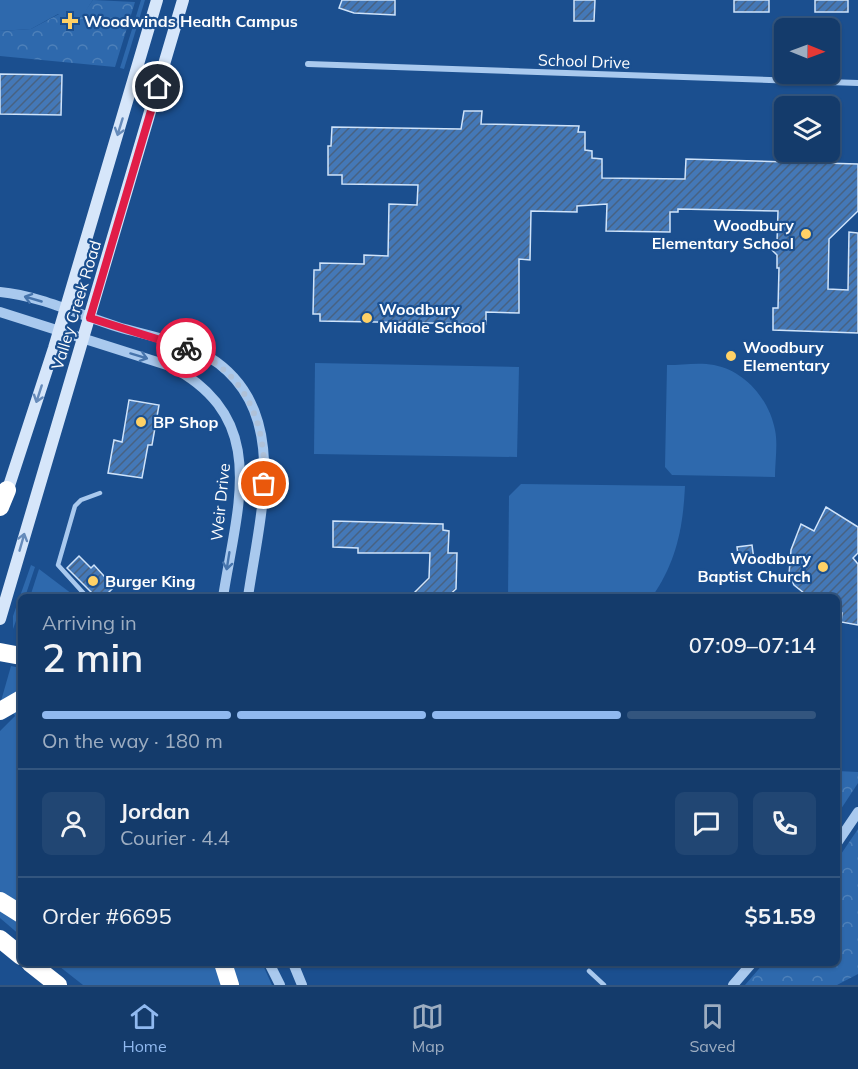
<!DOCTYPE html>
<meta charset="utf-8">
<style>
:root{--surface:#143b6b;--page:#214673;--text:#f1f3f6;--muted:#9dadc1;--line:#33557e;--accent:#90b9f0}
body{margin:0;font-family:Mulish,sans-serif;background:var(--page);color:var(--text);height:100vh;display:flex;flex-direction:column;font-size:22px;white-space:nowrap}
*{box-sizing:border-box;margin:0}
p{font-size:20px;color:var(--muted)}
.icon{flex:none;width:33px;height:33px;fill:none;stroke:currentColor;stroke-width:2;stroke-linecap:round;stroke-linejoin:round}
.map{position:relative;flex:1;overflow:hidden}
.sheet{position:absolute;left:18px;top:594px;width:822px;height:372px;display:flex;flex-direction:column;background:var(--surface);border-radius:9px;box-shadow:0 2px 4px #0004,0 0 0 2px var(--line)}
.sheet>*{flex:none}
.needle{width:39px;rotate:91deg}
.tools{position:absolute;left:774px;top:18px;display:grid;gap:12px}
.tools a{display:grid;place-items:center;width:66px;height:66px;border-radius:9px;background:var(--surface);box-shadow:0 2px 4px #0004,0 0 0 2px var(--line);font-size:30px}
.pin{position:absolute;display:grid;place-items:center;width:51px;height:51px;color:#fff;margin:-26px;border:3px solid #fff;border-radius:50%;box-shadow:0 2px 6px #0007}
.courier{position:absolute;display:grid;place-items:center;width:60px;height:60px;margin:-30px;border:4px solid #e11d48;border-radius:50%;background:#fff;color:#222;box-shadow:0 2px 8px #0007}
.headline em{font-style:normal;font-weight:600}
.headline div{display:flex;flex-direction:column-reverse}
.headline{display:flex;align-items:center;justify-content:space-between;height:102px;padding:0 24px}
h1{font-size:39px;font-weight:600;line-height:45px}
.bar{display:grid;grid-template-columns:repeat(4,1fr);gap:9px 6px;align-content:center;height:72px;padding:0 24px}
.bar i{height:8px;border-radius:4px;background:var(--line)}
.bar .active{background:var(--accent)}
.bar p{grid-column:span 4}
.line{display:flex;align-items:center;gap:15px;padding:0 24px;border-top:2px solid var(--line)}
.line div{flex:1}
.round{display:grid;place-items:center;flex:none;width:63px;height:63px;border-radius:9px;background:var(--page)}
.tab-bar{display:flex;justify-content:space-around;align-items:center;height:84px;border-top:2px solid var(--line);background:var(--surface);font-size:16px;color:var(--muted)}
.tab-bar a{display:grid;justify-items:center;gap:3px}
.tab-bar .active{color:var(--accent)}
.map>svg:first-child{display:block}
.green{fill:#2e69ad}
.forest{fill:url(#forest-crowns)}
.building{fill:url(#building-hatch);stroke:#cfe3fa;stroke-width:1.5}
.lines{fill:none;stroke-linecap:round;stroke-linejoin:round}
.service{stroke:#a9c9ee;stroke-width:4.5}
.minor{stroke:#a9c9ee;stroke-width:6}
.tertiary{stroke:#a9c9ee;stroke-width:10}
.secondary{stroke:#d6e6fa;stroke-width:12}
.motorway{stroke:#fff;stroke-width:18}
.oneway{stroke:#668bba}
.oneway2{stroke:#4674ac}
.done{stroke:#afc1d8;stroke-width:6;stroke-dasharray:0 10.8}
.route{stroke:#e11d48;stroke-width:8}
.poi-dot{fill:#ffd166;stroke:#1b4f8f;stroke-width:2}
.labels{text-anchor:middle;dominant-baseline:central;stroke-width:4.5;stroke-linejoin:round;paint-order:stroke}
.poi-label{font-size:16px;font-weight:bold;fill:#fff;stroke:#1b4f8f;text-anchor:start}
.street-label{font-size:16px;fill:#fff;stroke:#1b4f8f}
</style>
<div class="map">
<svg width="858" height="985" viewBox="0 0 858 985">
<defs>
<pattern id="forest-crowns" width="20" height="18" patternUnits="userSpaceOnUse" patternTransform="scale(1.5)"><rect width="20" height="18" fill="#2e69ad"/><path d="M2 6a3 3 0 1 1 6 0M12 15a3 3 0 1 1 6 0" fill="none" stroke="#4d80b9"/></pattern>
<pattern id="building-hatch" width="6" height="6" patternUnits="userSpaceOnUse" patternTransform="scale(1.5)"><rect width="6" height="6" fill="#4478b7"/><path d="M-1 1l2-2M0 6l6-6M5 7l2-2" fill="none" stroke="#486282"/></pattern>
</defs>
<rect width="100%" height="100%" fill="#1b4f8f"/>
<g class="green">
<path d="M 0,0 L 93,0 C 86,9 85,19 71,19 L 63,14 L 58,14 L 31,29 L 0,31 Z"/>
<path d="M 141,0 L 145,0 L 124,69 L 120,68 Z"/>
<path d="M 315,363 L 519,367 L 517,457 L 314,454 Z"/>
<path d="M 667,365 C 682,365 699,362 714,365 C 745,371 769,399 775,430 C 778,444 775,462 775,477 L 672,475 L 665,467 Z"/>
<path d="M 521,484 L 685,486 C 683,529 676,562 652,597 L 508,597 L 509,496 Z"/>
<path d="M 31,565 L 35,567 L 25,597 L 21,597 L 21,607 L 13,629 L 13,616 Z"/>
<path d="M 39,569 L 76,597 L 30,597 Z"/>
<path d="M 11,666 L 21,668 L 21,691 L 1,701 Z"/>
<path d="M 21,707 L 21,904 L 0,892 L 0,731 L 15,716 L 12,711 Z"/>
<path d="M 0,911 L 21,922 L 21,936 L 0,918 Z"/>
<path d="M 55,963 L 217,963 L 225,985 L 83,985 Z"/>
<path d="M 229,963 L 262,963 L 272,985 L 237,985 Z"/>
</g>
<g class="forest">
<path d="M 93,0 L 135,2 L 115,67 L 0,56 L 0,31 L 31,29 L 61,13 C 83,23 80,17 93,0 Z"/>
<path d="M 837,771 L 858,772 L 858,783 L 837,815 Z"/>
<path d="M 858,829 L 858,974 L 837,985 L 745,985 L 764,963 L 837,963 L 837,860 Z"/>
</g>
<g class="building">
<path d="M 342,0 L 395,0 L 395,15 L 354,13 L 339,8 Z"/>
<path d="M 574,0 L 595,0 L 594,21 L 574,21 Z"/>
<rect x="734" y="0" width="35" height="12"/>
<rect x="815" y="0" width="33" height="12"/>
<path d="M 0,74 L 62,75 L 61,115 L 0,114 Z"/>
<path d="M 464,111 L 482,111 L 481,124 L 579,126 L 578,132 L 585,132 L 585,150 L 592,151 L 592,158 L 602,159 L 602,178 L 685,179 L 686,159 L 858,164 L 858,211 L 829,239 L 828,289 L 848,290 L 849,232 L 858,233 L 858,333 L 773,330 L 773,308 L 778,308 L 779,268 L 777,268 L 777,255 L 770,248 L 777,242 L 778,211 L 678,209 L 678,212 L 670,212 L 670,232 L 606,231 L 607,204 L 577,206 L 577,212 L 531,211 L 530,260 L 519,259 L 519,313 L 486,312 L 486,324 L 320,321 L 320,314 L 313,314 L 314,270 L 320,270 L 320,263 L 364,264 L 364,255 L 388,256 L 389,204 L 417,205 L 418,185 L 342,184 L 342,175 L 328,175 L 328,146 L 331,146 L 332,127 L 461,129 Z"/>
<path d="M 129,400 L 159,405 L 152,445 L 148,445 L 142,478 L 108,473 L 114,440 L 122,442 Z"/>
<path d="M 826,507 L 858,527 L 858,553 L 853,558 L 858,564 L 858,625 L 841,622 L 842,613 L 837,606 L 837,597 L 804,593 L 794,585 L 789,574 L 791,550 L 801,524 L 814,531 Z"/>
<path d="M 333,521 L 443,524 L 443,530 L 449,531 L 448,553 L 457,553 L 456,589 L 447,597 L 410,597 L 429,578 L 430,553 L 358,553 L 358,548 L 333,547 Z"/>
<path d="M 752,545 L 754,560 L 739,562 L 737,547 Z"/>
<path d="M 79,556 L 91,568 L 94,565 L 114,587 L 104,597 L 96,597 L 67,568 Z"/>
</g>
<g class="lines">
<g class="service">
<path d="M 87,597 L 58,565 L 75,506 L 81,500 L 100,493"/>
<path d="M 589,971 L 604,985"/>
</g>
<path class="minor" d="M 308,64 L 858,83"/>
<g class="tertiary">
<path d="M 0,292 C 41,296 79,315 118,327 C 145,335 185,342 209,357 C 293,409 259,518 248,597"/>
<path d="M 0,312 L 170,366 C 271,418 237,506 223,597"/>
<path d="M 837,843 L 858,812"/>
<path d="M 269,963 L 280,985"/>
<path d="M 293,963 L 302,985"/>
<path d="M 733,985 L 752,963"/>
</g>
<g class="secondary">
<path d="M 6,495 L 54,348 L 157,0"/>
<path d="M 0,619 L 183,0"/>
</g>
<g class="motorway">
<path d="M 0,507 L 7,490"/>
<path d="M 0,652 L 21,656"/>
<path d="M 0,711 L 21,699"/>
<path d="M 0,901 L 21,914"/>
<path d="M 0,939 L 21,956"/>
<path d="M 30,963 L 58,985"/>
<path d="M 223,963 L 230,985"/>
</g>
</g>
<defs><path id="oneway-shaft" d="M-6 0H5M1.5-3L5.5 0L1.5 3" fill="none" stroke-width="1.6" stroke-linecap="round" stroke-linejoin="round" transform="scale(1.5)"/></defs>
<g class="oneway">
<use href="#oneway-shaft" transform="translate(120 127) rotate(107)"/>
<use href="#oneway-shaft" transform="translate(39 394) rotate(108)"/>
<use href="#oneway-shaft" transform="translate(22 542) rotate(-74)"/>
</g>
<g class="oneway2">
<use href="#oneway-shaft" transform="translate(33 299) rotate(-164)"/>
<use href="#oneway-shaft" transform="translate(139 356) rotate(17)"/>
<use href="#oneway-shaft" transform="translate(228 561) rotate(99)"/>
</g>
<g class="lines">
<path class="done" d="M 186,348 C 246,370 267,423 264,484"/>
<path class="route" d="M 158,87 L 90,318 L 186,348"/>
</g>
<g class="poi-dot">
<path d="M67 12h6v6h6v6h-6v6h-6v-6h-6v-6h6z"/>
<circle cx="806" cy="234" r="6"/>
<circle cx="367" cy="318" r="6"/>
<circle cx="731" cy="356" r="6"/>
<circle cx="141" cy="422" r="6"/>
<circle cx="823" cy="567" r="6"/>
<circle cx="93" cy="581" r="6"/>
</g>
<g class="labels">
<g class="poi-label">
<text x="84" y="21">Woodwinds Health Campus</text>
<text x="794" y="225" text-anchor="end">Woodbury<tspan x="794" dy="18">Elementary School</tspan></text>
<text x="379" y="309">Woodbury<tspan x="379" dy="18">Middle School</tspan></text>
<text x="743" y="347">Woodbury<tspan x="743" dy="18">Elementary</tspan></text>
<text x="153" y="422">BP Shop</text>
<text x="811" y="558" text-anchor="end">Woodbury<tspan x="811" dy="18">Baptist Church</tspan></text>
<text x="105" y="581">Burger King</text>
</g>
<g class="street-label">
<text transform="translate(584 61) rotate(2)">School Drive</text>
<text transform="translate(76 305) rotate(-73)">Valley Creek Road</text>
<text transform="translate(220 502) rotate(-84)">Weir Drive</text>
</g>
</g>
</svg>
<div class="tools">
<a><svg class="needle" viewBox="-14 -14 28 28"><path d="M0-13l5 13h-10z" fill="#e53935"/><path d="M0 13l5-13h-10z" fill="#9dadc1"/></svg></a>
<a><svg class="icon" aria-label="layers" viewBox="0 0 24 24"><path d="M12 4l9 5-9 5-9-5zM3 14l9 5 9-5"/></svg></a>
</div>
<div class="pin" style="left:264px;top:484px;background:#ea580c"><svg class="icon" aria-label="bag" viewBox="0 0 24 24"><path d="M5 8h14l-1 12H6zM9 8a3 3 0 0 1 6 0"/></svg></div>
<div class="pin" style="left:158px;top:87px;background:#1f2937"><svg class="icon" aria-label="home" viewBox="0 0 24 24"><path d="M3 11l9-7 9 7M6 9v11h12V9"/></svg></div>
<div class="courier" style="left:186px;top:348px"><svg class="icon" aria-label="bike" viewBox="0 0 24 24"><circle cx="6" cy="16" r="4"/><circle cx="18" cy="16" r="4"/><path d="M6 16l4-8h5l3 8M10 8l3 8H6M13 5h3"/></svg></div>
<section class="sheet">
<div class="headline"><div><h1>2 min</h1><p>Arriving in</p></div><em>07:09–07:14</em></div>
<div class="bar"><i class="active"></i><i class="active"></i><i class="active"></i><i></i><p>On the way · 180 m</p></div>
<div class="line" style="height:108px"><a class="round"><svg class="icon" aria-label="person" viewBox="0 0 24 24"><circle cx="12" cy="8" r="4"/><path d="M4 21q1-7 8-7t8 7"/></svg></a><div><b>Jordan</b><p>Courier · 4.4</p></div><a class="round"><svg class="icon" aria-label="chat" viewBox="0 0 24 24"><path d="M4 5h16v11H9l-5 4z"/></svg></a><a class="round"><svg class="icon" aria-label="phone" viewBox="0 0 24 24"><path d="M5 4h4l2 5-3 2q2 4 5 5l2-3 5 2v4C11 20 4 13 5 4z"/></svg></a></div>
<div class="line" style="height:78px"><div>Order #6695</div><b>$51.59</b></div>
</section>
</div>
<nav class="tab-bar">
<a class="active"><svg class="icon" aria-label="home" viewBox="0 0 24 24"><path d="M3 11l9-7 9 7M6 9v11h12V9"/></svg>Home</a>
<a><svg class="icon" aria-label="map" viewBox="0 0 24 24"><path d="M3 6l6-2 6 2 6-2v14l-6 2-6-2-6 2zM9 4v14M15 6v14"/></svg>Map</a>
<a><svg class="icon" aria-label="saved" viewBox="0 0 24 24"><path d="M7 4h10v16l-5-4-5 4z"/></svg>Saved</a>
</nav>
